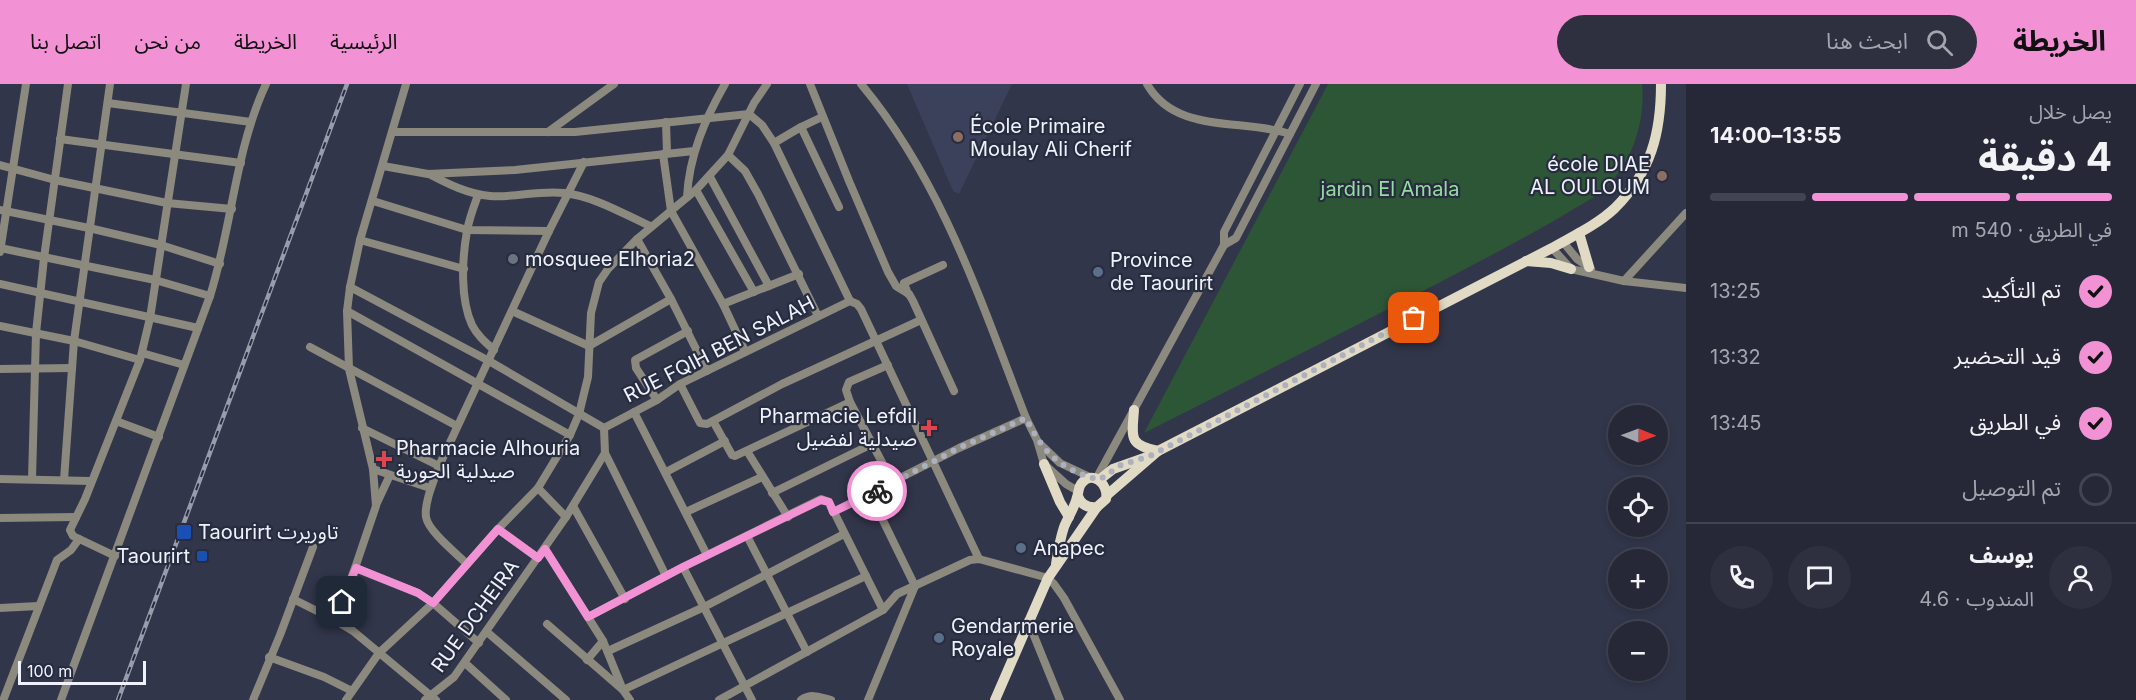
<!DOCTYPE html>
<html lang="ar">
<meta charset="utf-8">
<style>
:root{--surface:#262838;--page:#2e3040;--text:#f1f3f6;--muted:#a4a6ae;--line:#424453;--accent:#f391d5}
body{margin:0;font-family:Inter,"Noto Sans Arabic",sans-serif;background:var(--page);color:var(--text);direction:rtl;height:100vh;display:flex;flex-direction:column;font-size:22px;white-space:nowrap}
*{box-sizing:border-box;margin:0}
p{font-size:20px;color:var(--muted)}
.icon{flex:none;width:33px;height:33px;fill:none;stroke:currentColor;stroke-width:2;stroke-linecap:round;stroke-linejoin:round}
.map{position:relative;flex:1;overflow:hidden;direction:ltr}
.panel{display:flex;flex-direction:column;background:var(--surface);width:450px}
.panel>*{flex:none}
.needle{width:39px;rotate:91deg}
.tools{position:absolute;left:1608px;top:321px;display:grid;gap:12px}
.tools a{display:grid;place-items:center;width:60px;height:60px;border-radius:50%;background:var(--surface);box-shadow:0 3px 9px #0003,0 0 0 2px var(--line);font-size:30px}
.scale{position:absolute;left:18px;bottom:15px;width:128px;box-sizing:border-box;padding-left:6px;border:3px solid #eff2fd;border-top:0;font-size:16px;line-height:21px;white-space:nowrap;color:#eff2fd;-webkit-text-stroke:4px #282c3f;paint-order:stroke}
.pin{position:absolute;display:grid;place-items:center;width:51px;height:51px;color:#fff;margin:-26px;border-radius:12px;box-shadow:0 3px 9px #0006}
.courier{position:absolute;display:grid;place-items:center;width:60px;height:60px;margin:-30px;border:4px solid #f391d5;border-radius:50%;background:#fff;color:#222;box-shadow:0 2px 8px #0007}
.overview em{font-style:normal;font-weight:700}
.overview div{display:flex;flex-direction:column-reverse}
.overview{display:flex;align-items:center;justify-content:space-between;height:102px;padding:0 24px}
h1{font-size:39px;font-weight:700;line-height:45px}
.bar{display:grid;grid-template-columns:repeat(4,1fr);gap:9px 6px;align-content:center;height:72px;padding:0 24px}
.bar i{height:8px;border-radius:4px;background:var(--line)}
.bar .current{background:var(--accent)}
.bar p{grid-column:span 4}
.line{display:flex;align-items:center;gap:15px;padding:0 24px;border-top:2px solid var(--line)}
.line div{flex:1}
.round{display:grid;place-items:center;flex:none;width:63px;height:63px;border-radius:32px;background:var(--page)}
ol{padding:0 24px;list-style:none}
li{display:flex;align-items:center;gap:18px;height:66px}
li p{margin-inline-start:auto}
li .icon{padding:6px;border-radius:50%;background:var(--accent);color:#111;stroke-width:4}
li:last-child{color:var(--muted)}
li i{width:33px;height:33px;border:3px solid var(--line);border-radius:50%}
header{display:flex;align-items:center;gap:36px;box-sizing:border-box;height:84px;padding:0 30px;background:var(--accent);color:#111}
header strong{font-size:28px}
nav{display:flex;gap:33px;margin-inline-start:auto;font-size:21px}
.search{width:420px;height:54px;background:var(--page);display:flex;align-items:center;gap:15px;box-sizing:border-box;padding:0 21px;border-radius:33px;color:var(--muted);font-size:22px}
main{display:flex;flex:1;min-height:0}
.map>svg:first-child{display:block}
.built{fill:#3b415a}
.green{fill:#2d5636}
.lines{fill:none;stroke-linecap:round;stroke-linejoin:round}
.minor{stroke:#8c897e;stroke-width:8}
.major{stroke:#e1dac4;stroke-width:10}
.rail-casing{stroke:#999cab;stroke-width:4.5}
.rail{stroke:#282c3f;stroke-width:2;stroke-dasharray:7;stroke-linecap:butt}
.done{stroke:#adb0be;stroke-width:6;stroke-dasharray:0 10.8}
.route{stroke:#f391d5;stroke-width:8}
.education-dot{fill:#8d6e63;stroke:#282c3f;stroke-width:2}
.worship-dot{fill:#6b7280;stroke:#282c3f;stroke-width:2}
.service-dot{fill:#5c6f8a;stroke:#282c3f;stroke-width:2}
.health-dot{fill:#e0444e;stroke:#282c3f;stroke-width:2}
.transit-dot{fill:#1a4fb4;stroke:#282c3f;stroke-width:2}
.labels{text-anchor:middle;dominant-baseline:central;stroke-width:4.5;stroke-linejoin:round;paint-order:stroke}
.poi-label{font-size:20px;fill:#eff2fd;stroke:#282c3f;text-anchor:start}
.park-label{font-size:20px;fill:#95dca1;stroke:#282c3f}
.street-label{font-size:20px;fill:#eff2fd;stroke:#282c3f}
</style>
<header>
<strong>الخريطة</strong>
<div class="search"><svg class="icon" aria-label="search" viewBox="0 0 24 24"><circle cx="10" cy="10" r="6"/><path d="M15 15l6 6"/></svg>ابحث هنا</div>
<nav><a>الرئيسية</a><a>الخريطة</a><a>من نحن</a><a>اتصل بنا</a></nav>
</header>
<main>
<section class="panel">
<div class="overview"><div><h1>4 دقيقة</h1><p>يصل خلال</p></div><em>13:55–14:00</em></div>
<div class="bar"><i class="current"></i><i class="current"></i><i class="current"></i><i></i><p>في الطريق · 540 m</p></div>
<ol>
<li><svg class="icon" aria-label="check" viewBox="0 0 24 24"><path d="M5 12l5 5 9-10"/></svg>تم التأكيد<p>13:25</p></li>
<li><svg class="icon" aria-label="check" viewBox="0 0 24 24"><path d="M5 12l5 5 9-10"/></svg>قيد التحضير<p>13:32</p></li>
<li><svg class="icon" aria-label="check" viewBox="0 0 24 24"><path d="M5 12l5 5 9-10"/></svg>في الطريق<p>13:45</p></li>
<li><i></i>تم التوصيل</li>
</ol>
<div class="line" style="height:108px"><a class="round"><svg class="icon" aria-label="person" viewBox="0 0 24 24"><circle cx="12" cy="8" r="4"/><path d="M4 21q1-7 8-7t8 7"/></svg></a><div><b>يوسف</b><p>المندوب · 4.6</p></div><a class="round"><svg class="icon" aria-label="chat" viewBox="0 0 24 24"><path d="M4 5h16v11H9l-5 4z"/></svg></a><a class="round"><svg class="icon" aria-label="phone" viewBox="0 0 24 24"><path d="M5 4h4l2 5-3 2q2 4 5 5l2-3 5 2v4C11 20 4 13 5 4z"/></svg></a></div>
</section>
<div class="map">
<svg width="1686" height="616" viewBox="0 0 1686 616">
<rect width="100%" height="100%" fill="#32364a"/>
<path class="built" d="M 907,0 L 1012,0 L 959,110 L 953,107 Z"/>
<path class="green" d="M 1328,0 L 1642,0 C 1645,34 1635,71 1612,97 C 1601,110 1586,118 1572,126 C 1544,143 1516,158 1488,173 C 1374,233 1259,291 1144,349 Z"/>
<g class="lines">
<g class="minor">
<path d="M 810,0 L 849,97 L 888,188 L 896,202 L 909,210 L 913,217 L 954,307"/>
<path d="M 861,0 C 942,97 981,218 1026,334 L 1037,356 L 1044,380 L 1066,400 L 1078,407"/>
<path d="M 1147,0 C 1176,51 1243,34 1290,50"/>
<path d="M 108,19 L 251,38"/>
<path d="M 666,38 L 667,69"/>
<path d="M 801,43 L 839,123"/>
<path d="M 394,48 L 575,48 L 749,30 L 762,41 L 774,59 L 850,217"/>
<path d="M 548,48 L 614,0"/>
<path d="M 60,55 L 241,79"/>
<path d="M 774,59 L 801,43 L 822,33"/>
<path d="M 663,70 L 671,127 L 723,220 L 745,267"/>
<path d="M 728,71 L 745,87 L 758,110 L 818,232"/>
<path d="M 0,81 L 55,96 L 167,119 L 232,125"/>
<path d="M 383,82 L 428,90 L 515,86 L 694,67"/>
<path d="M 429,90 C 448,100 468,110 490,112 C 514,114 539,106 564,109 C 593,112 624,130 650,142"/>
<path d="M 710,93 L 769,202"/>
<path d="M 696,106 L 754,208"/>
<path d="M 478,111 C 474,122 469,135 467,147 C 462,175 460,215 472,241 C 477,251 485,258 494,266"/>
<path d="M 687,113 C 689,72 705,35 725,0"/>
<path d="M 373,117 L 467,146 L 549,147"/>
<path d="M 0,126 L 89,144 L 161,161 L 220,180"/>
<path d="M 637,155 L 671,215 L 707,287"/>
<path d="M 360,156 L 464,185"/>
<path d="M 1563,158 L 1577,175 L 1591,185"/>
<path d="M 1224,161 L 1236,154 L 1316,0"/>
<path d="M 0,164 L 155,196 L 210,212"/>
<path d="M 1552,164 L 1571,185 L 1624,197 L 1686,204"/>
<path d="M 0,168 L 26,0"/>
<path d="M 1624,197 L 1686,129"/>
<path d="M 0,200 L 198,244"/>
<path d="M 350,203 L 489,277 L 604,344"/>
<path d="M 908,210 L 904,199 L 943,181"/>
<path d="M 850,217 L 857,220 L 861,225 L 979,475"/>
<path d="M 723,220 L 799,190"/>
<path d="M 347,227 L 570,351"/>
<path d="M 512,227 L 589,262 L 671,215"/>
<path d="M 0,242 L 74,257 L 140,276"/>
<path d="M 310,263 L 457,342"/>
<path d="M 142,269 L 184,281"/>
<path d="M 888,281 L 849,298 L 846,306 L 850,318 L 893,399"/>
<path d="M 0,285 L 72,284"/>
<path d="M 680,300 L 700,339 L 707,340 L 782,300 L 921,236"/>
<path d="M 657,316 L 636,284 L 635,276 L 688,247"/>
<path d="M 634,328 L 707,471"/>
<path d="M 116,337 L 159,353"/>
<path d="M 713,337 L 732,371 L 735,372 L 850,318"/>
<path d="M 362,344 L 439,382"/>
<path d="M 604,344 L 657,316 L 680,300 L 850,217"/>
<path d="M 1038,358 L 1060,379 L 1092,394"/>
<path d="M 747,367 L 788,433"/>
<path d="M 605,369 L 666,492"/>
<path d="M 373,385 L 430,404"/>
<path d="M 666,388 L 725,357"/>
<path d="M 0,395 L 90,397"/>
<path d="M 32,395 L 36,249 L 44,174 L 68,0"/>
<path d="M 1096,395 L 1224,161 L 1224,148 L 1300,0"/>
<path d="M 64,396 L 74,257 L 110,0"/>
<path d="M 538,404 L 566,433"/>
<path d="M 772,409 L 872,360"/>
<path d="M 376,421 L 390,391"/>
<path d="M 573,422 L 625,515"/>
<path d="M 686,428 L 762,393"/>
<path d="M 833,428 L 959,364 L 1026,334"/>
<path d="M 0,434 L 76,433"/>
<path d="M 498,445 L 538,474"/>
<path d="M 747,452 L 807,568"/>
<path d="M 545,465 L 603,557 L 623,606 L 630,616"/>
<path d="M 115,472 L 73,452 L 70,446 L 85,415 L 140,276 L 150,234 L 186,0"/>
<path d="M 467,480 C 457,470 428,447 426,433 C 424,419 434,396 439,382 L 549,147 L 584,78"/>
<path d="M 683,483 L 752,616"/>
<path d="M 355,484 L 418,509 L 433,519 L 479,559"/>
<path d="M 293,515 L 335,536 L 353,547 L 436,616"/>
<path d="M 0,524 L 38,522"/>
<path d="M 588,533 L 683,483 L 821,415 L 829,418 L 883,526"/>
<path d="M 335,536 L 355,484 L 376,422 L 373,385 L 349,285 L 347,227 L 350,203 L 360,156 L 406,0"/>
<path d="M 1028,537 L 1060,616"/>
<path d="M 547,540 L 623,606 L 866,492"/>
<path d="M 487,548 L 566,616"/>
<path d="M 608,567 L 704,523 L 844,450"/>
<path d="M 269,573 L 324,593 L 352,607"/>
<path d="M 587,576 L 603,557"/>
<path d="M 465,579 L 506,616"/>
<path d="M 4,614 L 57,476 L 71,466 L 79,455"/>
<path d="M 61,616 L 210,212 C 232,143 235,66 266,0"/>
<path d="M 253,616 L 280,551 L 313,463"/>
<path d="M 346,616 L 379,569 L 433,519 L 498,445 L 538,404 L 570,351 L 579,330 L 588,293 L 591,229 L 599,198 L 608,185 L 637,155 L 696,106 L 728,71 L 754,19 L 767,0"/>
<path d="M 425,616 L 454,593 L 566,433 L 605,369 L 604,344"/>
<path d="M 719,616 L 883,526 L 897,510 L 970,476 L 979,475 L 1048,494 L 1054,500 L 1064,514 L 1120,616"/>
<path d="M 801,616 C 811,609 820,613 831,616"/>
<path d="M 868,616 L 915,502 L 870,410"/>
</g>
<g class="major">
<path d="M 1579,149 L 1589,183"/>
<path d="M 1526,177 L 1551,179 L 1571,185"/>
<path d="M 1134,326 C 1132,353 1128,361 1158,367"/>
<path d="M 1044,380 L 1060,418 L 1069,433"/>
<path d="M 1099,396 L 1113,385 L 1147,373"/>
<path d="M 1107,411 L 1158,367 L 1552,164 C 1573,152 1597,141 1615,124 C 1651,88 1661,49 1661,0"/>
<path d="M 1056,480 C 1058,467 1060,455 1064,443 C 1068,433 1075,423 1077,413 C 1079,408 1078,404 1081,400 C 1092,385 1109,400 1106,415 L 1097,423 C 1088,424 1081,421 1078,412"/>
<path d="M 995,616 L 1048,494 L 1097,423"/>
</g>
<g class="rail-casing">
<path id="rail" d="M 118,616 L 347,0"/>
</g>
<use href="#rail" class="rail"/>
</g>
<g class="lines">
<path class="done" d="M 877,407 L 959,364 L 1026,334 C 1043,369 1060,385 1099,396 L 1121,381 L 1150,372 L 1414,234"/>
<path class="route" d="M 342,518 L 356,484 L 418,509 L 433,519 L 498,445 L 538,474 L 545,465 L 588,533 L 683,483 L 821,416 L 829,418 L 833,428 L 877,407"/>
</g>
<g class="education-dot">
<circle cx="958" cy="53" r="6"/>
<circle cx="1662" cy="92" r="6"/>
</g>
<circle class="worship-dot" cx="513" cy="175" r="6"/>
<g class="service-dot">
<circle cx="1098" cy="188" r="6"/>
<circle cx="1021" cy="464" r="6"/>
<circle cx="939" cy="554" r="6"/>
</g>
<g class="health-dot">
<path d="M926 335h6v6h6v6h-6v6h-6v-6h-6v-6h6z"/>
<path d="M381 366h6v6h6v6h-6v6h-6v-6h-6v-6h6z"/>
</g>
<g class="transit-dot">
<rect x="176" y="440" width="16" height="16" rx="3"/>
<rect x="196" y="466" width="12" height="12" rx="3"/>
</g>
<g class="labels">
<g class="poi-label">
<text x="970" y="42">École Primaire<tspan x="970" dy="23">Moulay Ali Cherif</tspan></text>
<text x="1650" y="80" text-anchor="end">école DIAE<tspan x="1650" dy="23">AL OULOUM</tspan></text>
<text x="525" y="175">mosquee Elhoria2</text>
<text x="1110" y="176">Province<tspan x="1110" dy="23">de Taourirt</tspan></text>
<text x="917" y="332" text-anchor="end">Pharmacie Lefdil<tspan x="917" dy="23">صيدلية لفضيل</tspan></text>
<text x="396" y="364">Pharmacie Alhouria<tspan x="396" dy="23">صيدلية الحورية</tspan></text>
<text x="198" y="448">Taourirt تاوريرت</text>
<text x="1033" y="464">Anapec</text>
<text x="190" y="472" text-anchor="end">Taourirt</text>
<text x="951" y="542">Gendarmerie<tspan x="951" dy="23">Royale</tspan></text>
</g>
<g class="park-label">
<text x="1390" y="105">jardin El Amala</text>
</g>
<g class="street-label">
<text transform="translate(719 265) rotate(-27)">RUE FQIH BEN SALAH</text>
<text transform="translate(475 532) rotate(-54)">RUE DCHEIRA</text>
</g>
</g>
</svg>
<div class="tools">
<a><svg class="needle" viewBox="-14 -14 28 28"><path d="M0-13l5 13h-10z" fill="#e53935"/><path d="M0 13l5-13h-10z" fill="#a4a6ae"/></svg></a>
<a><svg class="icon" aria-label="locate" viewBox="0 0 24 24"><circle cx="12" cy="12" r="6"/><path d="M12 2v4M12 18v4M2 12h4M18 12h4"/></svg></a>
<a>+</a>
<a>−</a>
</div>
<div class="scale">100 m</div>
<div class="pin" style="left:1414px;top:234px;background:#ea580c"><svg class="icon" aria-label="bag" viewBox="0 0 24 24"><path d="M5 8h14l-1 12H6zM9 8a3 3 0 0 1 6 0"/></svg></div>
<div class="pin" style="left:342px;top:518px;background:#1f2937"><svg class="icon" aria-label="home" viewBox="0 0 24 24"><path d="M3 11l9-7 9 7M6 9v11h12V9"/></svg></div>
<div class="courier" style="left:877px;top:407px"><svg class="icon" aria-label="bike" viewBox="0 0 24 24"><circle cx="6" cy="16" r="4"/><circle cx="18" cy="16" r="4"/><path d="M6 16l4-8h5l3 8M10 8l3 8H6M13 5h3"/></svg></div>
</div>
</main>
